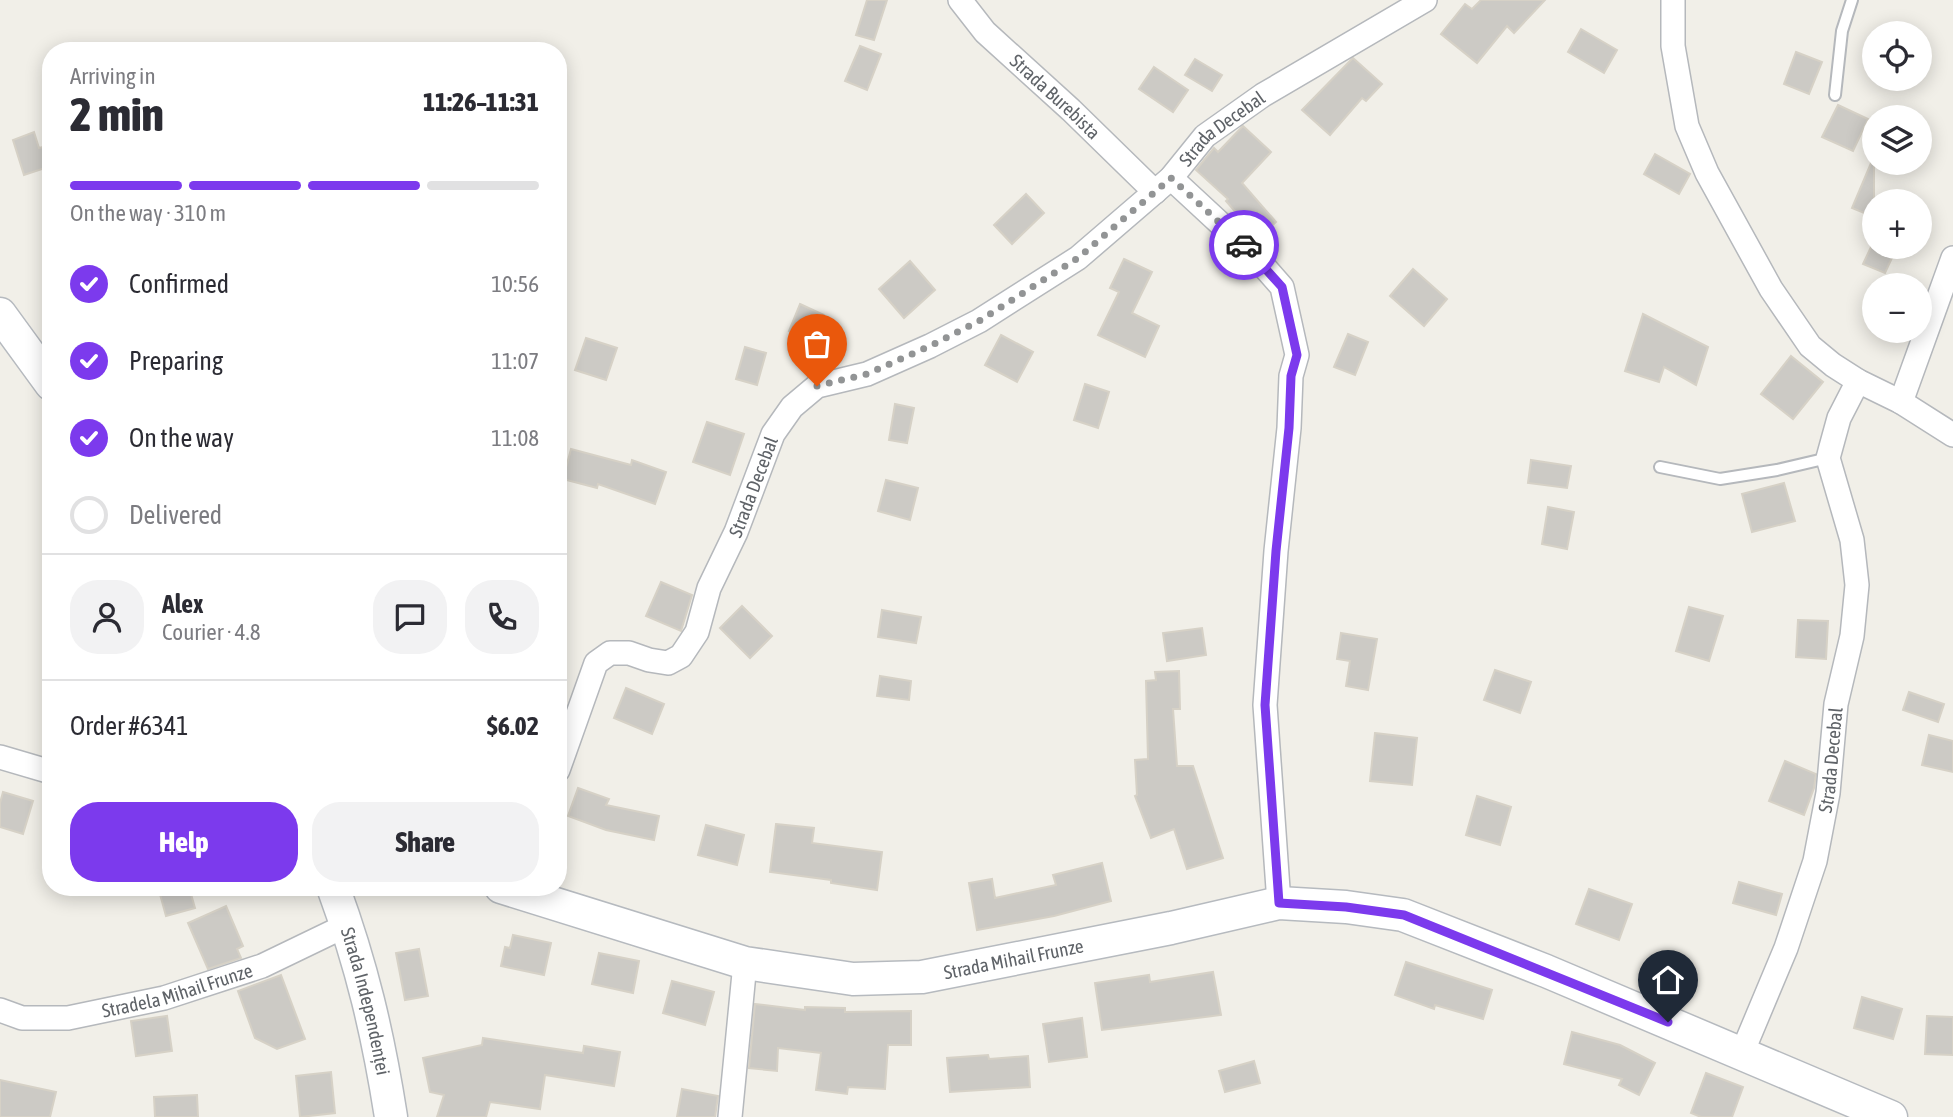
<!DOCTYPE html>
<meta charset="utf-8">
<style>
:root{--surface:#fff;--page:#f2f2f3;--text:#2b2b33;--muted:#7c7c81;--line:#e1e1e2;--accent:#7c3aed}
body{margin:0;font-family:"Asap Condensed",sans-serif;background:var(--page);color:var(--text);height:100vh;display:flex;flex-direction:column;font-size:26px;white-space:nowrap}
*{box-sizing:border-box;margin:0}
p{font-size:23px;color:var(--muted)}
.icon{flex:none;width:38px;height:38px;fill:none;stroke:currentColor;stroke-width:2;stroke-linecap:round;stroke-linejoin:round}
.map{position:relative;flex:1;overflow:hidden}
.side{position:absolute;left:42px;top:42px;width:525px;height:854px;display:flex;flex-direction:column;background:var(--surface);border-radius:28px;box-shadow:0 4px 18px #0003}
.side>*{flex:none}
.tools{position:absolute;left:1862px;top:21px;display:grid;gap:14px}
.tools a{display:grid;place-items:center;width:70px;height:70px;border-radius:50%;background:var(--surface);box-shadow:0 4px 18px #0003;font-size:35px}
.pin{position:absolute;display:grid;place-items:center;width:60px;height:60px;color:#fff;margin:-72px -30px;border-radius:50% 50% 50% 0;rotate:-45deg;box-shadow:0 0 7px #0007}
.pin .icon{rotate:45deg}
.courier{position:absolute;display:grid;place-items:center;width:70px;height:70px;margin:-35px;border:5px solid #7c3aed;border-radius:50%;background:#fff;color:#222;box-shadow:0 2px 9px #0007}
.headline em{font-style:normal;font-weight:800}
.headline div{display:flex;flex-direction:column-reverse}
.headline{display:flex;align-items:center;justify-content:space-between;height:119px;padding:0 28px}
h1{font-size:46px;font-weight:800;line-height:52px}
.bar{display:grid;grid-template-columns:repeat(4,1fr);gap:10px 7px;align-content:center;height:84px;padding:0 28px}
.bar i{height:9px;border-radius:5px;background:var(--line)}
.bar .active{background:var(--accent)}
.bar p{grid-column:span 4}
.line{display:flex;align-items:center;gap:18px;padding:0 28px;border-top:2px solid var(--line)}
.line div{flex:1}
.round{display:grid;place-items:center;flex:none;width:74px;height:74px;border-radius:28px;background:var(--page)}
ol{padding:0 28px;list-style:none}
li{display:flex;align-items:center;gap:21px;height:77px}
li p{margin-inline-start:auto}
li .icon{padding:7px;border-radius:50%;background:var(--accent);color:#fff;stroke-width:4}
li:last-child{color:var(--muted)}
li i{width:38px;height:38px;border:4px solid var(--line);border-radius:50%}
.cta{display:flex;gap:14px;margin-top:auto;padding:14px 28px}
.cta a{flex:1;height:80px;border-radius:28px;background:var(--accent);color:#fff;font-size:28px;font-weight:800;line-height:80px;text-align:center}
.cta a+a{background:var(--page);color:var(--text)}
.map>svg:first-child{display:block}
.building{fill:#cccac5;stroke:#d6d1c6;stroke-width:2}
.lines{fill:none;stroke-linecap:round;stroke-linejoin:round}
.lane-casing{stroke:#b5b8bc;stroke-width:14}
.street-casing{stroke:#b5b8bc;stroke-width:26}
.secondary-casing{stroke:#b6babf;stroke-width:35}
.lane{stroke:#fff;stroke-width:10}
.street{stroke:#fff;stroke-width:23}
.secondary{stroke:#fff;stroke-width:32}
.done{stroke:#929495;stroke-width:7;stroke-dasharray:0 12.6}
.route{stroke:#7c3aed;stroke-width:9}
.labels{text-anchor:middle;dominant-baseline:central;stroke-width:6;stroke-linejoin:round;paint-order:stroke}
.street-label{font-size:19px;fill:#5f6368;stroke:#fff}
</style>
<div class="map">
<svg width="1953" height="1117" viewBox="0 0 1953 1117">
<rect width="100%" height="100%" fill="#f1efe8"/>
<g class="building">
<path d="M 867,0 L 887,0 L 874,40 L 856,35 Z"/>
<path d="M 1481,0 L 1545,0 L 1514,33 L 1507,26 L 1477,63 L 1441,34 L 1465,4 L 1472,9 Z"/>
<path d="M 1581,29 L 1617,50 L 1604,73 L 1568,52 Z"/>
<path d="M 860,46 L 881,54 L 867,90 L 845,81 Z"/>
<path d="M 1796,52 L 1822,62 L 1809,94 L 1784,84 Z"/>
<path d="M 1353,58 L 1382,84 L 1366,101 L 1362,98 L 1330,135 L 1302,110 Z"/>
<path d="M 1195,59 L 1222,75 L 1212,91 L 1185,75 Z"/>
<path d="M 1154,67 L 1188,90 L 1173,112 L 1139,89 Z"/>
<path d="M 1838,105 L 1868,119 L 1853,151 L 1822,137 Z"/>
<path d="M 1243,126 L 1271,152 L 1242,183 L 1276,222 L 1258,238 L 1226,201 L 1228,199 L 1196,170 L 1214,148 L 1218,152 Z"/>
<path d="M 34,132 L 39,148 L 51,145 L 51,166 L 24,175 L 13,140 Z"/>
<path d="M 1655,154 L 1690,174 L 1679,194 L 1644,174 Z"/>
<path d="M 1874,156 L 1874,217 L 1852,208 Z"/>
<path d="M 1026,194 L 1044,213 L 1012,244 L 994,225 Z"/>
<path d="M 1871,247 L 1897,247 L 1885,273 L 1863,264 Z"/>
<path d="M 1124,259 L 1152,272 L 1132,313 L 1159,326 L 1145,357 L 1098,335 L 1119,292 L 1110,288 Z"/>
<path d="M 910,261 L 935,290 L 904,318 L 879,289 Z"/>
<path d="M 1413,269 L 1447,299 L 1424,326 L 1390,296 Z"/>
<path d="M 800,304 L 824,315 L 813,341 L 789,331 Z"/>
<path d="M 1643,314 L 1708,347 L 1696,385 L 1664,367 L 1659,382 L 1625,371 Z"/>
<path d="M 1348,334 L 1368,342 L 1355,375 L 1334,367 Z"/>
<path d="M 1001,335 L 1033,352 L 1017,382 L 985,365 Z"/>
<path d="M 586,338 L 617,348 L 606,380 L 575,370 Z"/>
<path d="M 745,347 L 766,353 L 757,385 L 736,379 Z"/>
<path d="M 1791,356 L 1823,382 L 1793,419 L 1761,394 Z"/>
<path d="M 1085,384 L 1109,392 L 1098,428 L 1074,420 Z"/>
<path d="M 895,404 L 914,408 L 907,443 L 889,440 Z"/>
<path d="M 707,422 L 744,434 L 730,475 L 693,462 Z"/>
<path d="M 571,449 L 631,465 L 632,460 L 666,472 L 655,504 L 598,484 L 597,488 L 563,479 Z"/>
<path d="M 1531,460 L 1571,466 L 1567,488 L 1528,483 Z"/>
<path d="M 886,480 L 918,488 L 910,520 L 878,511 Z"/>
<path d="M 1784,483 L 1795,521 L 1752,532 L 1742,494 Z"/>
<path d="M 1548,507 L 1574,512 L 1567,549 L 1542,544 Z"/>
<path d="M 661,582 L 692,595 L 681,631 L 646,616 Z"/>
<path d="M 742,606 L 772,636 L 750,658 L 720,628 Z"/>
<path d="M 1689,607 L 1723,616 L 1709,661 L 1676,651 Z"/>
<path d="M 882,610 L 921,617 L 916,643 L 878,637 Z"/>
<path d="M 1798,620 L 1828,621 L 1826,659 L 1796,657 Z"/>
<path d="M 1202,628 L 1206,655 L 1167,661 L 1163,633 Z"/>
<path d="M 1341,633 L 1377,639 L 1368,690 L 1346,686 L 1350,661 L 1337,659 Z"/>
<path d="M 1495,670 L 1531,682 L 1520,713 L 1484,700 Z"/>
<path d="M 1179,671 L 1180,709 L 1173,709 L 1177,766 L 1193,766 L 1223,858 L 1187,869 L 1174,829 L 1151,838 L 1135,796 L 1137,795 L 1135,760 L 1148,759 L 1146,681 L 1156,680 L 1155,672 Z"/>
<path d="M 880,676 L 911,681 L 909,700 L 877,696 Z"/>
<path d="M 626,688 L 664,704 L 652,734 L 614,718 Z"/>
<path d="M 1909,692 L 1944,704 L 1938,722 L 1903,710 Z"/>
<path d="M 1375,733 L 1417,738 L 1412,785 L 1370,781 Z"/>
<path d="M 1929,735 L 1953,741 L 1953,772 L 1922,765 Z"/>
<path d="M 1785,761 L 1816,774 L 1814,788 L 1804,815 L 1769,801 Z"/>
<path d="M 578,788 L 609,799 L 606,805 L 659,816 L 654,840 L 606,830 L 568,816 Z"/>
<path d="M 3,792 L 33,801 L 23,834 L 0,827 L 0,803 Z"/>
<path d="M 1477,796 L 1511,807 L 1500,845 L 1466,835 Z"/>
<path d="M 776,824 L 814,828 L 812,843 L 882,852 L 877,890 L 831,883 L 831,880 L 770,872 Z"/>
<path d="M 706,825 L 744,835 L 737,865 L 698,855 Z"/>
<path d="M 1102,863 L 1111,901 L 1054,916 L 977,930 L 969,883 L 992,879 L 995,898 L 1056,885 L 1053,875 Z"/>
<path d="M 1739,882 L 1782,894 L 1776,915 L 1733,903 Z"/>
<path d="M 158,887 L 189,887 L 195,908 L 166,916 Z"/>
<path d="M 1589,889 L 1632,904 L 1619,940 L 1576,924 Z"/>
<path d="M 226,906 L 243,946 L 237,949 L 241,958 L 208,969 L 188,923 Z"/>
<path d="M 513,935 L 551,943 L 544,975 L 501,966 L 505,947 L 510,948 Z"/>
<path d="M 419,949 L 428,996 L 405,1000 L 396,953 Z"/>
<path d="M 599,953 L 639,961 L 633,993 L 592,984 Z"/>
<path d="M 1406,962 L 1492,990 L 1483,1019 L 1435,1005 L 1434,1009 L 1395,995 Z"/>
<path d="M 1213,972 L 1221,1015 L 1102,1030 L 1095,983 L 1149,975 L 1150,982 Z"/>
<path d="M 281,975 L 305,1039 L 277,1049 L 255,1038 L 238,991 Z"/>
<path d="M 672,981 L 714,992 L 705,1025 L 663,1013 Z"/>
<path d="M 1862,997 L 1902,1009 L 1893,1039 L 1854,1028 Z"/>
<path d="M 755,1004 L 805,1010 L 805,1007 L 845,1008 L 845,1012 L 911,1011 L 911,1045 L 888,1045 L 885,1089 L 848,1087 L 847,1094 L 816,1090 L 821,1053 L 778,1048 L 777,1071 L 749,1068 Z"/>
<path d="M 167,1016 L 172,1051 L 136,1056 L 131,1021 Z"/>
<path d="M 1927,1016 L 1953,1017 L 1953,1055 L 1925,1054 Z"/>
<path d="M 1082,1018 L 1087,1057 L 1049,1062 L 1043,1024 Z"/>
<path d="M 1572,1032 L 1620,1045 L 1655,1063 L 1639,1095 L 1619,1085 L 1622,1079 L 1564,1064 Z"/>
<path d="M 483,1038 L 583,1053 L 584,1046 L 620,1052 L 614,1086 L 545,1075 L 540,1109 L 490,1102 L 486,1117 L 437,1117 L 444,1095 L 430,1092 L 423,1058 L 482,1045 Z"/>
<path d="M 988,1055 L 989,1059 L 1028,1056 L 1030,1087 L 950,1092 L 947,1058 Z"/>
<path d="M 1254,1061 L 1260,1083 L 1225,1092 L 1219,1071 Z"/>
<path d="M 331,1072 L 335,1113 L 300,1117 L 296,1076 Z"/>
<path d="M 1706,1073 L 1743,1087 L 1732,1117 L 1701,1117 L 1691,1113 Z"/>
<path d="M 0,1080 L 56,1092 L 50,1117 L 0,1117 Z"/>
<path d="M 682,1089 L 718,1096 L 715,1117 L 677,1117 Z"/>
<path d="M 197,1095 L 198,1117 L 155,1117 L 154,1097 Z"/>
</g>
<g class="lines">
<g class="lane-casing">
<g id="lane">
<path d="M 1835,95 L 1842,31 L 1852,0"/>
<path d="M 1660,467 L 1720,479 L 1777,470 L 1828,458"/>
</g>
</g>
<g class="street-casing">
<g id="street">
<path id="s1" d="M 960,0 L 985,32 L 1071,110 L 1155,192"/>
<path d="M 1673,0 L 1673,46 L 1687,126 L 1707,173 L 1771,289 L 1810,346 L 1833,365 L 1858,381 L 1901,402 L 1953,435"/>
<path d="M 1171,178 L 1252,253 L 1282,287 L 1297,355 L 1291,376 L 1289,428 L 1276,551 L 1265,705 L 1279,903"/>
<path d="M 1901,402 L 1953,258"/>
<path d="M 0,757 L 51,772"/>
<path id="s2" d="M 558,770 L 596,663 L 610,653 L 629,653 L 649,660 L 668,663 L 681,656 L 697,632 L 709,588 L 736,532 L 773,434 L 792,407 L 817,386 L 867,374 L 930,346 L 979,321 L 1078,258 L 1171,178 L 1205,136 L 1263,95 L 1425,0"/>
<path id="s3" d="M 0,1010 L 22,1018 L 68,1018 L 164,998 L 262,966 L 347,925"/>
<path id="s4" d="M 1742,1053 L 1786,948 L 1815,861 L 1828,793 L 1836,704 L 1852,636 L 1857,585 L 1852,540 L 1828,458 L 1839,418 L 1858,381"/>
<path d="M 730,1117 L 745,963"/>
</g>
</g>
<g class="secondary-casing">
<g id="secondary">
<path d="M 0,314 L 51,384"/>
<path id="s5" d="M 333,887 C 362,966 378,1034 391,1117"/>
<path id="s6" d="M 501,887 L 745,963 L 853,979 L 922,977 L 1171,928 L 1279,903 L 1346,907 L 1403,915 L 1546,971 L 1891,1117"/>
</g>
</g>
<use href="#lane" class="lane"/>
<use href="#street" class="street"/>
<use href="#secondary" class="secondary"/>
</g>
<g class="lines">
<path class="done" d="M 817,386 L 867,374 L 930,346 L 979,321 L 1078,258 L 1171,178 L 1244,245"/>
<path class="route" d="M 1244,245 L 1282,287 L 1297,355 L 1291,376 L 1289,428 L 1276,551 L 1265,705 L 1279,903 L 1346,907 L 1404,915 L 1668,1022"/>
</g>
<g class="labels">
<g class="street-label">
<text stroke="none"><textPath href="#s1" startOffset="136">Strada Burebista</textPath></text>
<text stroke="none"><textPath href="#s2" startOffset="999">Strada Decebal</textPath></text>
<text stroke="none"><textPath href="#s2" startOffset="390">Strada Decebal</textPath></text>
<text stroke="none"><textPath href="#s4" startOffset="308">Strada Decebal</textPath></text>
<text stroke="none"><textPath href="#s6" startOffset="527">Strada Mihail Frunze</textPath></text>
<text stroke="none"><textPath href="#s3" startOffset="182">Stradela Mihail Frunze</textPath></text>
<text stroke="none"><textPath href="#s5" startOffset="119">Strada Independenței</textPath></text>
</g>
</g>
</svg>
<div class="tools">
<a><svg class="icon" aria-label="locate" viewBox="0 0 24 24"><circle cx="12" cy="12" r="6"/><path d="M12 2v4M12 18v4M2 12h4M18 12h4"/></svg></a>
<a><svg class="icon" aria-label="layers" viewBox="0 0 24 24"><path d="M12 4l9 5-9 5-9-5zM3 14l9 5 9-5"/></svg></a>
<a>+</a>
<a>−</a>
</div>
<div class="pin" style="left:817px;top:386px;background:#ea580c"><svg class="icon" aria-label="bag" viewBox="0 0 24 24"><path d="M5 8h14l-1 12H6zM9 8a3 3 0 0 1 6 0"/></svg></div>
<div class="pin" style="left:1668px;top:1022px;background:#1f2937"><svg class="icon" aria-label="home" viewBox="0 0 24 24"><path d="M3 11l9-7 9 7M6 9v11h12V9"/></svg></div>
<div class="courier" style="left:1244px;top:245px"><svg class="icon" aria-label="car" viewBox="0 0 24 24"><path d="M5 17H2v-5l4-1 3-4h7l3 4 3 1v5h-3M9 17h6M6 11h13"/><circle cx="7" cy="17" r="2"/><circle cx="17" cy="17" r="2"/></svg></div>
<section class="side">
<div class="headline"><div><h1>2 min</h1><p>Arriving in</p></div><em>11:26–11:31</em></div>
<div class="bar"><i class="active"></i><i class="active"></i><i class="active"></i><i></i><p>On the way · 310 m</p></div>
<ol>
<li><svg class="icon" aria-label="check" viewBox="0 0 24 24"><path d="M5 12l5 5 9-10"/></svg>Confirmed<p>10:56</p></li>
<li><svg class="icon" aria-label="check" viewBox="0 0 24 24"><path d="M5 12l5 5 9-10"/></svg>Preparing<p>11:07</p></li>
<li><svg class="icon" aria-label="check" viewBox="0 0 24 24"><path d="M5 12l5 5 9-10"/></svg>On the way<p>11:08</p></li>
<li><i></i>Delivered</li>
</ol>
<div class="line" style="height:126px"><a class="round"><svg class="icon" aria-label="person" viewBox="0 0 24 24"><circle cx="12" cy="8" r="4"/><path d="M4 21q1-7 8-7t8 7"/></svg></a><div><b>Alex</b><p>Courier · 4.8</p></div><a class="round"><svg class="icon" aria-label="chat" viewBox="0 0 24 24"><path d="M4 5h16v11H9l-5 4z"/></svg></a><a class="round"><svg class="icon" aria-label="phone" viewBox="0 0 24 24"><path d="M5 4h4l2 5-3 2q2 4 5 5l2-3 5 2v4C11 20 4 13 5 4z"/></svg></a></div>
<div class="line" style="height:91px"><div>Order #6341</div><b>$6.02</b></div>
<div class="cta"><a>Help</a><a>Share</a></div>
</section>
</div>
